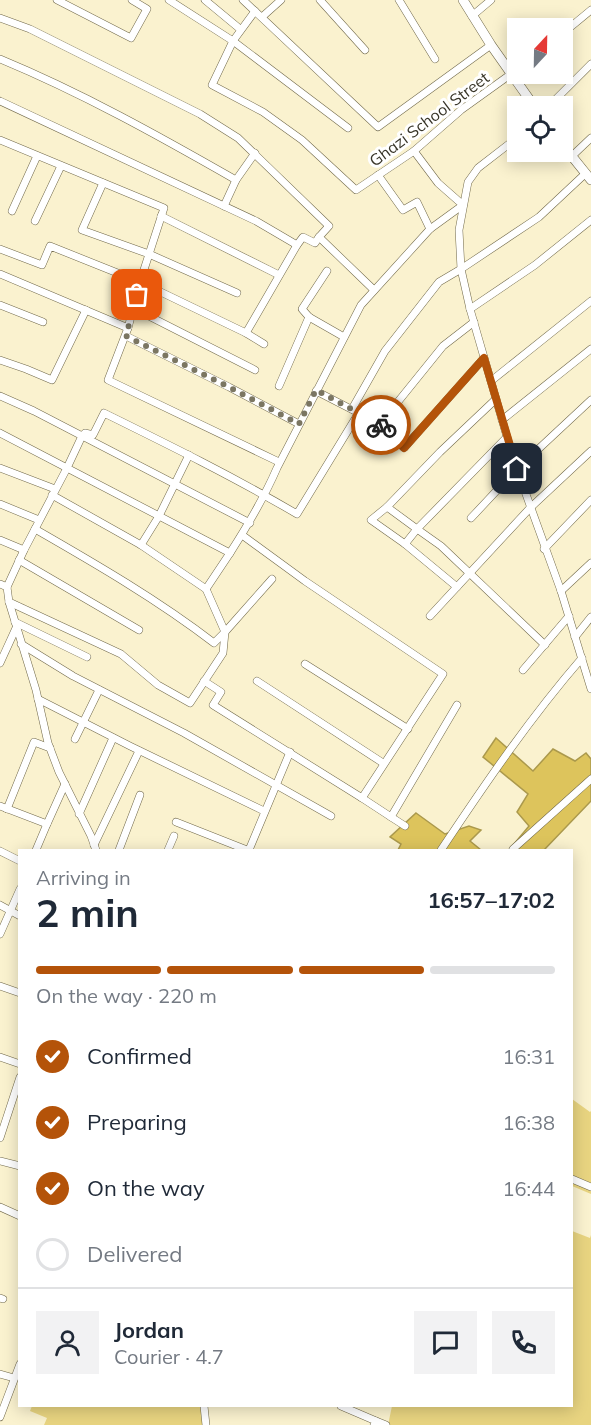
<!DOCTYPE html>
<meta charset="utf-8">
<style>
:root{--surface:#fff;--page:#f2f2f3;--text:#1f2937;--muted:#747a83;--line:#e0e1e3;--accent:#b45309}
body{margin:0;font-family:Mulish,sans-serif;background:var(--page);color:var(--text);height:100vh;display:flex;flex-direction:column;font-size:22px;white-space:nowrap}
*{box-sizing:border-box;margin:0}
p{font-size:20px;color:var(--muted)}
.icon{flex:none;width:33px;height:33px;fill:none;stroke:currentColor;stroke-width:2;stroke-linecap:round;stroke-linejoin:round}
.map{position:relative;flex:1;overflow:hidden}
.sheet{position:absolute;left:18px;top:849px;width:555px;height:558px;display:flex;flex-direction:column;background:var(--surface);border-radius:0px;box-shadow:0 3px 15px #0003}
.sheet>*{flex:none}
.needle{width:39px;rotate:22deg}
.controls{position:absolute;left:507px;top:18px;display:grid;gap:12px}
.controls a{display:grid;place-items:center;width:66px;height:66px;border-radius:0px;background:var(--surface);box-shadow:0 3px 15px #0003;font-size:30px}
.pin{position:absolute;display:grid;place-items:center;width:51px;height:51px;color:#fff;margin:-26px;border-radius:12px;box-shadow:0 3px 9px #0006}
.courier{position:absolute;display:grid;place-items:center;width:60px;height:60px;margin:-30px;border:4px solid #b45309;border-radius:50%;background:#fff;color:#222;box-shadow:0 2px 8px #0007}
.head em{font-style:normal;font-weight:700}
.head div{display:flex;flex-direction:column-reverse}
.head{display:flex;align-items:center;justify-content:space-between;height:102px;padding:0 18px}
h1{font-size:39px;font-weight:700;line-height:45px}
.bar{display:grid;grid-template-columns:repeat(4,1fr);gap:9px 6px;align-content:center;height:72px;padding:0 18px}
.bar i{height:8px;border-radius:4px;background:var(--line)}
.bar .selected{background:var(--accent)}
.bar p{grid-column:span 4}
.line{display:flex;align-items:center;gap:15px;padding:0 18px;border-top:2px solid var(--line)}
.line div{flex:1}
.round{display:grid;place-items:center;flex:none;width:63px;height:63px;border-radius:0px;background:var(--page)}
ol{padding:0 18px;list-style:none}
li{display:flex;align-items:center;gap:18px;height:66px}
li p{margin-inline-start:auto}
li .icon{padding:6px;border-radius:50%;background:var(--accent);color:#fff;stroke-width:4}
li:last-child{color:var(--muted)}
li i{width:33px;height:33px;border:3px solid var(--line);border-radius:50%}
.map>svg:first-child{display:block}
.green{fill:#e8d480}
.water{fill:#ddc45c;stroke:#ab994c;stroke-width:1.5}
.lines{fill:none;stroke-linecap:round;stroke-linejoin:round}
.street-casing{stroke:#71694a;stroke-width:8}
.secondary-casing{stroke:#71694a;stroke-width:10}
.street{stroke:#fff;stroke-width:7}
.secondary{stroke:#fff;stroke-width:9}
.done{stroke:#7b7662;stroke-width:6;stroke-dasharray:0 10.8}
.route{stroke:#b45309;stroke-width:8}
.labels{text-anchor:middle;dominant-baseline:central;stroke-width:6;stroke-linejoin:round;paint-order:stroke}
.street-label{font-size:16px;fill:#373427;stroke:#fff}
</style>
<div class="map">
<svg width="591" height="1425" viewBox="0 0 591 1425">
<rect width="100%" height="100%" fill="#faf2cf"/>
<g class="green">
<path d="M 572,1099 L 590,1112 L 591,1111 L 591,1194 L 572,1186 Z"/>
<path d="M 572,1231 L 590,1238 L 591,1235 L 591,1425 L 388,1425 L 392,1406 L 572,1406 Z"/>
<path d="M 32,1406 L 204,1406 L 206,1425 L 44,1425 L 47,1418 L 30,1411 Z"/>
</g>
<g class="water">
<path d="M 496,738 L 533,771 L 553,749 L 575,761 L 586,753 L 591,759 L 591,801 L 544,850 L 509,850 L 529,826 L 517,812 L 528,794 L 483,757 Z"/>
<path d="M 416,813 L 445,834 L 469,826 L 481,830 L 470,841 L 481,850 L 398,850 L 401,844 L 390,837 Z"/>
</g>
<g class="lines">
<g class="street-casing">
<g id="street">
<path d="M 57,0 L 131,38 L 147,9 L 132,0"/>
<path d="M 169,0 L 233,41 L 348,128"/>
<path d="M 205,0 L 240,29"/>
<path d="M 243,0 L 378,127 L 491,45"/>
<path d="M 320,0 L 365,50"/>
<path d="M 399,0 L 435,59"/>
<path d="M 255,11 L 233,41 L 212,85 L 263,112 L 302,140 L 356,190 L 414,151 L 461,110 L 518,69"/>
<path d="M 472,16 L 491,0"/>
<path d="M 262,17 L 281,0"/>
<path d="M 0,18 L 30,29 L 200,114 L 238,138 L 329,226 L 319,237 L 374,290"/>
<path d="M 562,34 L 591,10"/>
<path d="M 0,59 C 82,93 159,136 236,180 L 255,153"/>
<path d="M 0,101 L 256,221 L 297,245 L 246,333 L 140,282 L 164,208 L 0,140"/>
<path d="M 549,106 L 591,64"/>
<path d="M 518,137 L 478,168 L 468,182 L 459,230 L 461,269 L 470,309 L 514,461 L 561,591 L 591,689"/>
<path d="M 572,156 L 591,138"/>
<path d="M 378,175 L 403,210 L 417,202 L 430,229"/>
<path d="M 103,183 L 82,230 L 149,254 L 237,293"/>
<path d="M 224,206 L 236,180"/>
<path d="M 12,211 L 37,156"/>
<path d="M 161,216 L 279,275"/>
<path d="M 35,221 L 61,166"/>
<path d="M 297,245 L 303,237 L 315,243 L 319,237"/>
<path d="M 0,249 L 42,265 L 50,246 L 140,282 L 128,328 L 0,274"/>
<path d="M 327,271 L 302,309 L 309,317 L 344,337"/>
<path d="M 0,305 L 43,322"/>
<path d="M 133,308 L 255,370"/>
<path d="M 470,309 L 535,265 L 591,220"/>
<path d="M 474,322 L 443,346 L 380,424 L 404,448 L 484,358"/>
<path d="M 128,328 L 108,380 L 279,462"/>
<path d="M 246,333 L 264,344"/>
<path d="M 126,336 L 229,387 L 299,424"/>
<path d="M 0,360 L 26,369 L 52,380 L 86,310"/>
<path d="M 491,381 L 591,301"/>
<path d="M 279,386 L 309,317"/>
<path d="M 316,391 L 380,424"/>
<path d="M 0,396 L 34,411 L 250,523"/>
<path d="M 352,409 L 385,351 L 439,282 L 461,269 L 539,217 L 586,173"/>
<path d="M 358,414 L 297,514 C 234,477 169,445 104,413 L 93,435 L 85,433 L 82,436 L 67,468 L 230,553 C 248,525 264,498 277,468 L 361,305 L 430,229 L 463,205 L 438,183 L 414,151"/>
<path d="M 502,420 L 591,349"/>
<path d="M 0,433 L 67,468 L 24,550 L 7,587"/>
<path d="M 507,437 L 417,529 L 441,546 L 545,645"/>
<path d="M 0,468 L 55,489"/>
<path d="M 0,504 L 39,520"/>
<path d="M 387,507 L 371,520 L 405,544"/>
<path d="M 471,518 L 517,469 L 591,400"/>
<path d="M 35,529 C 96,564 158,600 214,643 L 225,632 L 206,589 L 141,545 L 52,495"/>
<path d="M 0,540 L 24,550"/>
<path d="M 141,545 L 159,516 L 189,455"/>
<path d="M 544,549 L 591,500"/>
<path d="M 19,560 L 139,630"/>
<path d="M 0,584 L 7,587 L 9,602 L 36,690 L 48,743 L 59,772 L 91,836 L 96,850"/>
<path d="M 457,587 L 405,544 L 417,529 L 387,507 L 440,452 L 496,399"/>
<path d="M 206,589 L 230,553"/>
<path d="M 561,591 L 591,563"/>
<path d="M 9,602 L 121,654 L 158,685 L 190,703 L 223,653 L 225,632 L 272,579"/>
<path d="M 430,616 L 530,508 L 591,451"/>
<path d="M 15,622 L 87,657"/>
<path d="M 575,637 L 591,617"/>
<path d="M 21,644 L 73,676 L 184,733 L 331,816"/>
<path d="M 0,663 L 16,628"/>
<path d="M 305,664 L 408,729"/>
<path d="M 523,670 L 569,616"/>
<path d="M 204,681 L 221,692 L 213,705 L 362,798 L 443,674 L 305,581 L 242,535"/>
<path d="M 257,681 L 383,763"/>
<path d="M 38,699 L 130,746 L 264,811"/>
<path d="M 75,739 L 99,690"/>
<path d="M 362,798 L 391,817 L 457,705"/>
<path d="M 0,806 L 47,824 L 65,784"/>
<path d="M 7,809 L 34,742 L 50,748"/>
<path d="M 79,814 L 113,738"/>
<path d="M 391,817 L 405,826"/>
<path d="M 176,822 L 247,850"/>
<path d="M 94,845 L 139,751"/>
<path d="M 513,849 L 591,779"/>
<path d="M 36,850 L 47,824"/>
<path d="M 119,850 L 140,795"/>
<path d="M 168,850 L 174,836"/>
<path d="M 249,850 L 290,752"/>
<path d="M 441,850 C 485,784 530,718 582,658"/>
<path d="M 0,851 L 20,861"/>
<path d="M 0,905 L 20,916"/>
<path d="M 0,934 L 20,889"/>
<path d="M 0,986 L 20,993"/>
<path d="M 0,1057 L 20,1064"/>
<path d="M 0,1138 L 20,1077"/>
<path d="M 0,1161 L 20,1166"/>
<path d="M 572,1179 L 591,1187"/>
<path d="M 0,1207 L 20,1216"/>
<path d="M 0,1298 L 3,1299"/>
<path d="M 0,1374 L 14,1378"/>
<path d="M 204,1406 L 206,1425"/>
<path d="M 341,1406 L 376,1421 L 374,1425"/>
<path d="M 0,1417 L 20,1364"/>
<path d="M 376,1421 L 386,1425"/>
</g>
</g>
<g class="secondary-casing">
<g id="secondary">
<path d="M 463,0 L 491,45 L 534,106"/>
<path d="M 562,144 L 591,180"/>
</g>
</g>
<use href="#street" class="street"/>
<use href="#secondary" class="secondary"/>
</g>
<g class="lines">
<path class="done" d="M 137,295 L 126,336 L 229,387 L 299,424 L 316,390 L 381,425"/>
<path class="route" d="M 381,425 L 404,448 L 484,358 L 517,469"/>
</g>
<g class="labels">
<g class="street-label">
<text transform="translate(429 119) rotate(-37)">Ghazi School Street</text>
</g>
</g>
</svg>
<div class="controls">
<a><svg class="needle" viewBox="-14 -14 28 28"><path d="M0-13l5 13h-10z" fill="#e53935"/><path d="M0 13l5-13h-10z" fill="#747a83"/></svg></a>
<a><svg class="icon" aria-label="locate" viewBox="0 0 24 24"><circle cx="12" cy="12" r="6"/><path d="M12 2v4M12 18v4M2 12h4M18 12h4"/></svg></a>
</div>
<div class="pin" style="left:137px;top:295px;background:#ea580c"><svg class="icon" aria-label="bag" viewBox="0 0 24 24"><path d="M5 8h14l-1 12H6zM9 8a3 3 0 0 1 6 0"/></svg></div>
<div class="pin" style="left:517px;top:469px;background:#1f2937"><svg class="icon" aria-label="home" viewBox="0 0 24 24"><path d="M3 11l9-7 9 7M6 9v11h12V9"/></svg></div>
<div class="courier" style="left:381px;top:425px"><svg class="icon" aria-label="bike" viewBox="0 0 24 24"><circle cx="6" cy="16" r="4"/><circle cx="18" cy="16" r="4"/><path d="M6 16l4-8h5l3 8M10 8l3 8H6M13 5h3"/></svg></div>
<section class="sheet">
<div class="head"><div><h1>2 min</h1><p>Arriving in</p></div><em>16:57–17:02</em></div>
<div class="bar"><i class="selected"></i><i class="selected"></i><i class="selected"></i><i></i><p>On the way · 220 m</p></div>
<ol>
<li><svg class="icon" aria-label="check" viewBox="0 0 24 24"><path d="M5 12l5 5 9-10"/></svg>Confirmed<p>16:31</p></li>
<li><svg class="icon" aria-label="check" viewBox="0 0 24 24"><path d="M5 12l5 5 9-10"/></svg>Preparing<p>16:38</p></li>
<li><svg class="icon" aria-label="check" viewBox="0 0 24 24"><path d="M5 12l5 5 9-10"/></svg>On the way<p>16:44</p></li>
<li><i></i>Delivered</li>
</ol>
<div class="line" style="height:108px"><a class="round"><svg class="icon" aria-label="person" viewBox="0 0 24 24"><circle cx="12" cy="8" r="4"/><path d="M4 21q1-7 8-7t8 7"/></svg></a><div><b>Jordan</b><p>Courier · 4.7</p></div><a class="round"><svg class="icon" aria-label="chat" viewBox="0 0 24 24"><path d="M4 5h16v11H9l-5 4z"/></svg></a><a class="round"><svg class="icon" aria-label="phone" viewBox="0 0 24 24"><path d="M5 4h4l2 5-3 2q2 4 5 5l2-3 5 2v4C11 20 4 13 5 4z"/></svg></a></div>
</section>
</div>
